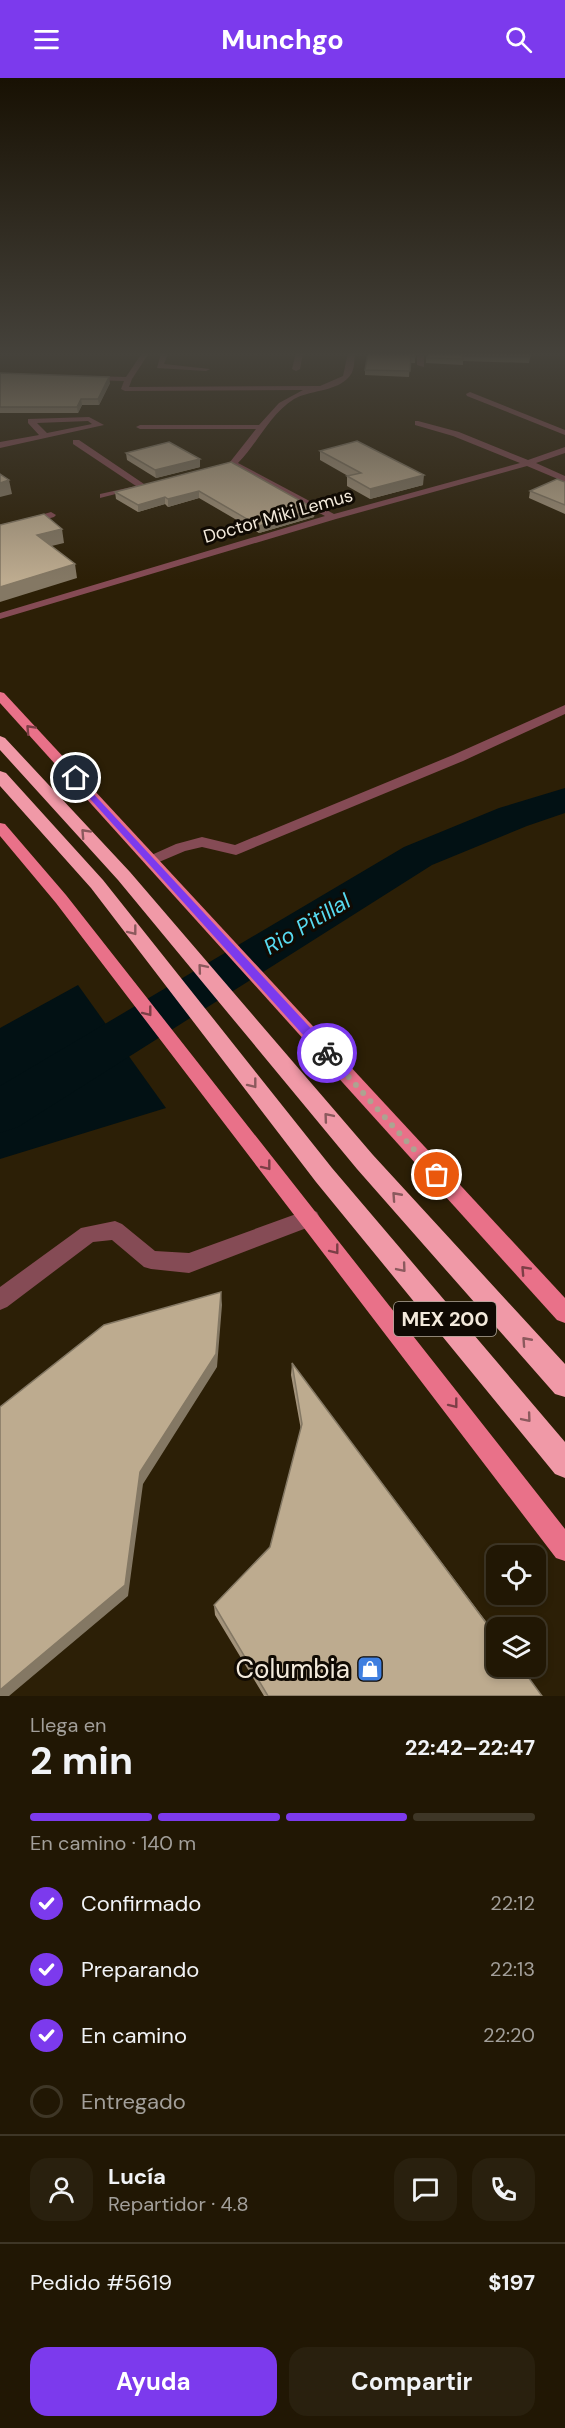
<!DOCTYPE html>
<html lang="es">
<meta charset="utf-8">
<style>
:root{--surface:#211704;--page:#29200e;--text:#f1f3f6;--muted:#a29f9a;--line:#3e3626;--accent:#7c3aed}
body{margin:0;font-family:"DM Sans",sans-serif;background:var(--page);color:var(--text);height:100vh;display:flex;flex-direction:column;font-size:22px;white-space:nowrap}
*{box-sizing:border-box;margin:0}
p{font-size:20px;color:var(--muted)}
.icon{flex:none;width:33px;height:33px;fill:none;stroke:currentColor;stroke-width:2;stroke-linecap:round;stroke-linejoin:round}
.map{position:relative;height:1618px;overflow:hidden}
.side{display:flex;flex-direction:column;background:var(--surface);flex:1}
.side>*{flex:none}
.controls{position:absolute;left:486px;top:1467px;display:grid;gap:12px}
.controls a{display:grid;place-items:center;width:60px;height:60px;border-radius:12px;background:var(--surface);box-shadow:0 3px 9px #0003,0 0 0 2px var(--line);font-size:30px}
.pin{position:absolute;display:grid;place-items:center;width:51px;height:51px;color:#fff;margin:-26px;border:3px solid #fff;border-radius:50%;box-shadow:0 2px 6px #0007}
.courier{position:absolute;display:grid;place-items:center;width:60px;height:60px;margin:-30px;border:4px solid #7c3aed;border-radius:50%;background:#fff;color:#222;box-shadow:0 2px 8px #0007}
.head em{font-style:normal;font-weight:700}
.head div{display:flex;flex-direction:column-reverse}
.head{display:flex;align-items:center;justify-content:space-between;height:102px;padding:0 30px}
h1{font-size:39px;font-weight:700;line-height:45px}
.bar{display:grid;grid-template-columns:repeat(4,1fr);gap:9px 6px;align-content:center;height:72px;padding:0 30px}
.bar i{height:8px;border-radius:4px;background:var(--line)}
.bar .current{background:var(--accent)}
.bar p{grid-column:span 4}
.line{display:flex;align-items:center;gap:15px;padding:0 30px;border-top:2px solid var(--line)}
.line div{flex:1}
.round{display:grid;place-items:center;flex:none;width:63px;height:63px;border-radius:18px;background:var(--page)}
ol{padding:0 30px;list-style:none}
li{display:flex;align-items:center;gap:18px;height:66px}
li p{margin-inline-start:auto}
li .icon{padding:6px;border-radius:50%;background:var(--accent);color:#fff;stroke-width:4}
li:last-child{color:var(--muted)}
li i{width:33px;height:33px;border:3px solid var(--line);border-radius:50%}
.button{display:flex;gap:12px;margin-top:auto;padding:12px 30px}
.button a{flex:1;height:69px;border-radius:18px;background:var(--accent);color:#fff;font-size:24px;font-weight:700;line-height:69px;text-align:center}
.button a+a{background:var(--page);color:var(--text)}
header{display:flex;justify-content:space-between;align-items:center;height:78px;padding:0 30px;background:var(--accent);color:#fff;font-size:27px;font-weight:700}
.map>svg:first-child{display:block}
.water{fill:#021114}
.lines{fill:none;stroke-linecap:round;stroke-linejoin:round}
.river{fill:#021114;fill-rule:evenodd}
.minor{fill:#854b55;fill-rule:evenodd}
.major{fill:#e97189;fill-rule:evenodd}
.highway{fill:#f099a7;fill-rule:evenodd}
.wall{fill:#a3937b}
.shaded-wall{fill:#847864}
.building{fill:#bdab8f;stroke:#847864;stroke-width:1.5}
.oneway{stroke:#7c3e46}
.oneway2{stroke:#8b595d}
.route{fill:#7c3aed}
.done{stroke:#ada391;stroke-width:6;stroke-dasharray:0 10.8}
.labels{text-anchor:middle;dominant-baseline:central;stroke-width:6;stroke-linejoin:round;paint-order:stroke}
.far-street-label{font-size:18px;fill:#f3eadc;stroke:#100a03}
.shield{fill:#100a03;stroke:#afa79b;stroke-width:1.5}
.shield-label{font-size:20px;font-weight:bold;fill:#f3eadc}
.water-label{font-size:22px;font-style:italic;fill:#57daf0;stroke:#100a03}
.near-poi-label{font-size:26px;fill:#f3eadc;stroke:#100a03;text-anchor:end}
</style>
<header><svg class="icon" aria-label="menu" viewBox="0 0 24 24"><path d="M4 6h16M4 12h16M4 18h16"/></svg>Munchgo<svg class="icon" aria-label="search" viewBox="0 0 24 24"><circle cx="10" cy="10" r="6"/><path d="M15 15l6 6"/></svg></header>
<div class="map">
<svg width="565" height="1618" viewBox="0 0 565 1618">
<rect width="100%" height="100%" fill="#2c1f06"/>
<path class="water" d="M 78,907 L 166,1030 L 0,1081 L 0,950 Z"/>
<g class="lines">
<path class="river" d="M 565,710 L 565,735 L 527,748 L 432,787 L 18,1049 L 0,1055 L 0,1008 L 404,769 L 499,730 Z"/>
<g class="minor">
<path d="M 142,275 L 149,275 L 132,301 L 129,309 L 320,308 L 343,298 L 348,275 L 355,275 C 354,285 355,294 347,301 C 333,314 310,312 294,321 C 269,337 258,365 238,385 L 334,436 L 520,385 L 453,358 L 415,347 L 415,343 L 418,343 L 459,354 L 528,382 L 565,369 L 565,375 L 536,385 L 565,398 L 565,404 L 527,388 L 336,441 L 0,541 L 0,535 L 325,438 L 230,388 L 230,384 L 256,351 L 140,351 L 136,349 L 140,347 L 259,347 L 279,325 L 303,312 L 125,313 L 121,311 L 124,303 L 91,302 L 87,300 L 91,298 L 126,299 Z"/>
<path d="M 161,275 L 168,275 L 164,286 L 210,291 L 206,293 L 157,290 Z"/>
<path d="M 296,275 L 303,275 L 300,291 L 296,293 L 292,291 Z"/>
<path d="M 417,275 L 424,275 L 424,289 L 417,287 Z"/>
<path d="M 470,314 L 565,352 L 565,357 L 467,318 L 466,316 Z"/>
<path d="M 89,339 L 104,347 L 0,370 L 0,364 L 39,357 L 28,345 L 28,341 ZM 88,343 L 92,346 L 47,355 L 37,345 Z"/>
<path d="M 73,362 L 79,362 L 147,408 L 100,420 L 100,416 L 136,408 L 73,366 Z"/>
<path d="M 51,434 L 56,437 L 54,439 L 0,455 L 0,449 Z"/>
<path d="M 565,627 L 565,636 L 463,683 L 241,775 L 236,777 L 202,769 L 185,773 L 152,787 L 145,782 L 147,779 L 176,766 L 202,759 L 235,767 L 453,677 Z"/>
<path d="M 310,1131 L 317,1134 L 320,1140 L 317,1146 L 189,1195 L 151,1191 L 144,1189 L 112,1162 L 93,1164 L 7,1229 L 0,1232 L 0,1209 L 81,1150 L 115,1143 L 122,1146 L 155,1173 L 189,1175 Z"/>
</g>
<g class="major">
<path d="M 0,614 L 4,615 L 565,1220 L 565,1245 L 557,1242 L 0,625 Z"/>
<path d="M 0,745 L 5,746 L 66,817 L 565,1451 L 565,1483 L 556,1480 L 56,825 L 0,758 Z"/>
</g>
<g class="highway">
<path d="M 0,658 L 5,660 L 130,794 L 373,1077 L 565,1286 L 565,1319 L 555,1316 L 357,1091 L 118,802 L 0,672 Z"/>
<path d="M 0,693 L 6,695 L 103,802 L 332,1090 L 565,1364 L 565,1400 L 555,1396 L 316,1104 L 91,810 L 0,708 Z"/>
</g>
</g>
<g class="wall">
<path d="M 415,275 L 415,285 L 410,285 L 409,299 L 365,297 L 365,292 Z"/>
<path d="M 426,275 L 531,275 L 529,285 L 463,283 L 463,287 L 426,285 Z"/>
<path d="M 0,295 L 110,305 L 99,327 L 82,327 L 78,335 L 0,335 Z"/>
<path d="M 320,373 L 423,407 L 370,421 L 347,408 L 347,398 L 348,398 L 320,382 Z"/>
<path d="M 126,375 L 200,389 L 156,400 L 127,382 Z"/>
<path d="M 231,384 L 315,431 L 314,439 L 259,455 L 199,420 L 168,429 L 165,426 L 138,434 L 116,421 L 115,414 Z"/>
<path d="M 565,404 L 565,436 L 529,420 L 530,413 Z"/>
<path d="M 292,1285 L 542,1618 L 264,1618 L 215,1537 L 214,1527 L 270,1469 L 301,1352 L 291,1297 Z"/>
</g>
<g class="shaded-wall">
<path d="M 109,299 L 110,305 L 99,327 L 98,321 Z"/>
<path d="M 81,321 L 82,327 L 78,335 L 77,329 Z"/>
<path d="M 200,381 L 200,389 L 156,400 L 155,392 Z"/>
<path d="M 424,397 L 423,407 L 370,421 L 370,411 Z"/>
<path d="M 9,402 L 12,416 L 0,419 L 0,405 Z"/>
<path d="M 199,413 L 199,420 L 168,429 L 168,421 Z"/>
<path d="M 165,419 L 165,426 L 138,434 L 138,427 Z"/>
<path d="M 315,431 L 314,439 L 259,455 L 259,448 Z"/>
<path d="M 62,451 L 64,465 L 39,471 L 37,457 Z"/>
<path d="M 75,486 L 77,500 L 0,524 L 0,509 Z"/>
<path d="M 221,1214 L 222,1227 L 217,1289 L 143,1406 L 128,1518 L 9,1618 L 0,1618 L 0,1612 L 140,1394 Z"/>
</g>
<g class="building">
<path d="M 368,275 L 415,275 L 415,279 L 411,279 L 410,293 L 365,292 Z"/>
<path d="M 426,275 L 531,275 L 530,279 L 463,278 L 463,281 L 427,280 Z"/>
<path d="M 0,295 L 109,299 L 98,321 L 81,321 L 77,329 L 0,329 Z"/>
<path d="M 357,363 L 424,397 L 370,411 L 347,398 L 361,395 L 320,373 Z"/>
<path d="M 169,364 L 200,381 L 155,392 L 126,375 Z"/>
<path d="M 231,384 L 315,431 L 259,448 L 199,413 L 168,421 L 165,419 L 138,427 L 115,414 Z"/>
<path d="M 0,396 L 9,402 L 0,405 Z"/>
<path d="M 557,401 L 565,404 L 565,427 L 530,413 Z"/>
<path d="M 44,436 L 62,451 L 37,457 L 75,486 L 0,509 L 0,447 Z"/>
<path d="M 221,1214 L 216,1276 L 140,1394 L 125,1507 L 0,1612 L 0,1329 L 104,1247 Z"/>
<path d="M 292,1285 L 496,1558 L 496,1588 L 520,1588 L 542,1618 L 268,1618 L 214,1527 L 270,1469 L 302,1346 Z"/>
</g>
<defs><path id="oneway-chevron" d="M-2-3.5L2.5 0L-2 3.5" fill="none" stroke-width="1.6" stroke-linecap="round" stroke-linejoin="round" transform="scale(1.5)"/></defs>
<g class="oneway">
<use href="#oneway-chevron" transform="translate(30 651) rotate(-133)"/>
<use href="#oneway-chevron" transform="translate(148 934) rotate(52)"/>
<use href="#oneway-chevron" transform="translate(267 1088) rotate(52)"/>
<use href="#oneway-chevron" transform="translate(335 1172) rotate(52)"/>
<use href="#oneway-chevron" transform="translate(525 1192) rotate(-133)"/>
<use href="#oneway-chevron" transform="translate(454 1326) rotate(52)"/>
</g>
<g class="oneway2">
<use href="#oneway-chevron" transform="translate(85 755) rotate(-133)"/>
<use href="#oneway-chevron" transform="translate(133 853) rotate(52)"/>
<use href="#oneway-chevron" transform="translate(202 890) rotate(-130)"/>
<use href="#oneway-chevron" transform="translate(253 1006) rotate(52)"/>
<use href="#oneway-chevron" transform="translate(328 1039) rotate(-130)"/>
<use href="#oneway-chevron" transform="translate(396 1118) rotate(-132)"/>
<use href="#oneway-chevron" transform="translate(402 1190) rotate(50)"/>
<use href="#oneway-chevron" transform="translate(526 1263) rotate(-132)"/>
<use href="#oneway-chevron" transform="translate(527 1340) rotate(50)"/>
</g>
<linearGradient id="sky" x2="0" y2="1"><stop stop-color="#181103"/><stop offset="0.55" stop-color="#45423b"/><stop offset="1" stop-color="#45423b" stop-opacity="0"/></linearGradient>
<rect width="565" height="502" fill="url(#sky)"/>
<path class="route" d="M 76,697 L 331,972 L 331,979 L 323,979 L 73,702 L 73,698 Z"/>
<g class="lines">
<path class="done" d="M 327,975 L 437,1097"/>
</g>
<defs>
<g id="shop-square" transform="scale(1.35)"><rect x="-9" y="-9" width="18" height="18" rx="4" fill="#3f7fe0" stroke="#100a03"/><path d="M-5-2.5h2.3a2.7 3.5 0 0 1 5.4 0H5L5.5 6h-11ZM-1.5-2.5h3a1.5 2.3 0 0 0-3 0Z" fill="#fff"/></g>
</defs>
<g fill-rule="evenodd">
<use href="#shop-square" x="370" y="1591"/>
</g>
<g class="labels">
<g class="far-street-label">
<text transform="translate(278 438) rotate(-16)">Doctor Miki Lemus</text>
</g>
<rect class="shield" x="394" y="1224" width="102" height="34" rx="4.5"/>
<g class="shield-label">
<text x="445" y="1241">MEX 200</text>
</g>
<g class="water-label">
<text transform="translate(307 846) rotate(-31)">Rio Pitillal</text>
</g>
<g class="near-poi-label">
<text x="350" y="1591">Columbia</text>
</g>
</g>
</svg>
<div class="controls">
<a><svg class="icon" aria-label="locate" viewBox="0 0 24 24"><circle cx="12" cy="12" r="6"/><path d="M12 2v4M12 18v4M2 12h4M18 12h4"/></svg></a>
<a><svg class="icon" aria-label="layers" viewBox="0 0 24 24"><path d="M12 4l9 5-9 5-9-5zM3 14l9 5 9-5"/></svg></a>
</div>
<div class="pin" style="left:437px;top:1097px;background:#ea580c"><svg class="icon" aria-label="bag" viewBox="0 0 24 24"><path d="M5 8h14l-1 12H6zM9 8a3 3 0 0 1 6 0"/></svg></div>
<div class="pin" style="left:76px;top:700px;background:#1f2937"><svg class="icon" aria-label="home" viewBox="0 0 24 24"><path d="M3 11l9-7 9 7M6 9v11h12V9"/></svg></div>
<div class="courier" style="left:327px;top:975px"><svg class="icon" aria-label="bike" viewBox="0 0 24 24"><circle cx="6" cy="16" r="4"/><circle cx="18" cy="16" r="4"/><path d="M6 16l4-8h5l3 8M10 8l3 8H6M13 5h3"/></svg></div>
</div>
<section class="side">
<div class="head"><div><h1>2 min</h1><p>Llega en</p></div><em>22:42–22:47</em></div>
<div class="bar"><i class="current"></i><i class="current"></i><i class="current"></i><i></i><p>En camino · 140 m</p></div>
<ol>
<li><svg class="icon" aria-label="check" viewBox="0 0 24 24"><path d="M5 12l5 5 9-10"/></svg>Confirmado<p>22:12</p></li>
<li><svg class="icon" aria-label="check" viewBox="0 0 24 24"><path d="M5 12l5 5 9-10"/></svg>Preparando<p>22:13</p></li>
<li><svg class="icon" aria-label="check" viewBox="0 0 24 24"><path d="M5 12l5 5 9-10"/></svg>En camino<p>22:20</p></li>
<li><i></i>Entregado</li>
</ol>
<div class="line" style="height:108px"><a class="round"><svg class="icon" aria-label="person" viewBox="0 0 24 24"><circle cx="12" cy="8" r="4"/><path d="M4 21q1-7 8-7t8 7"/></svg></a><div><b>Lucía</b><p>Repartidor · 4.8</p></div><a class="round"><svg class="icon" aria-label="chat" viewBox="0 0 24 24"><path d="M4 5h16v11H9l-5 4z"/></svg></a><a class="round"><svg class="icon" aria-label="phone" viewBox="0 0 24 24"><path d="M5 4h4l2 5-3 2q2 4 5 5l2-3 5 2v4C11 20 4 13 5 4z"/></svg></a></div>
<div class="line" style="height:78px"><div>Pedido #5619</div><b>$197</b></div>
<div class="button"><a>Ayuda</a><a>Compartir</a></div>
</section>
